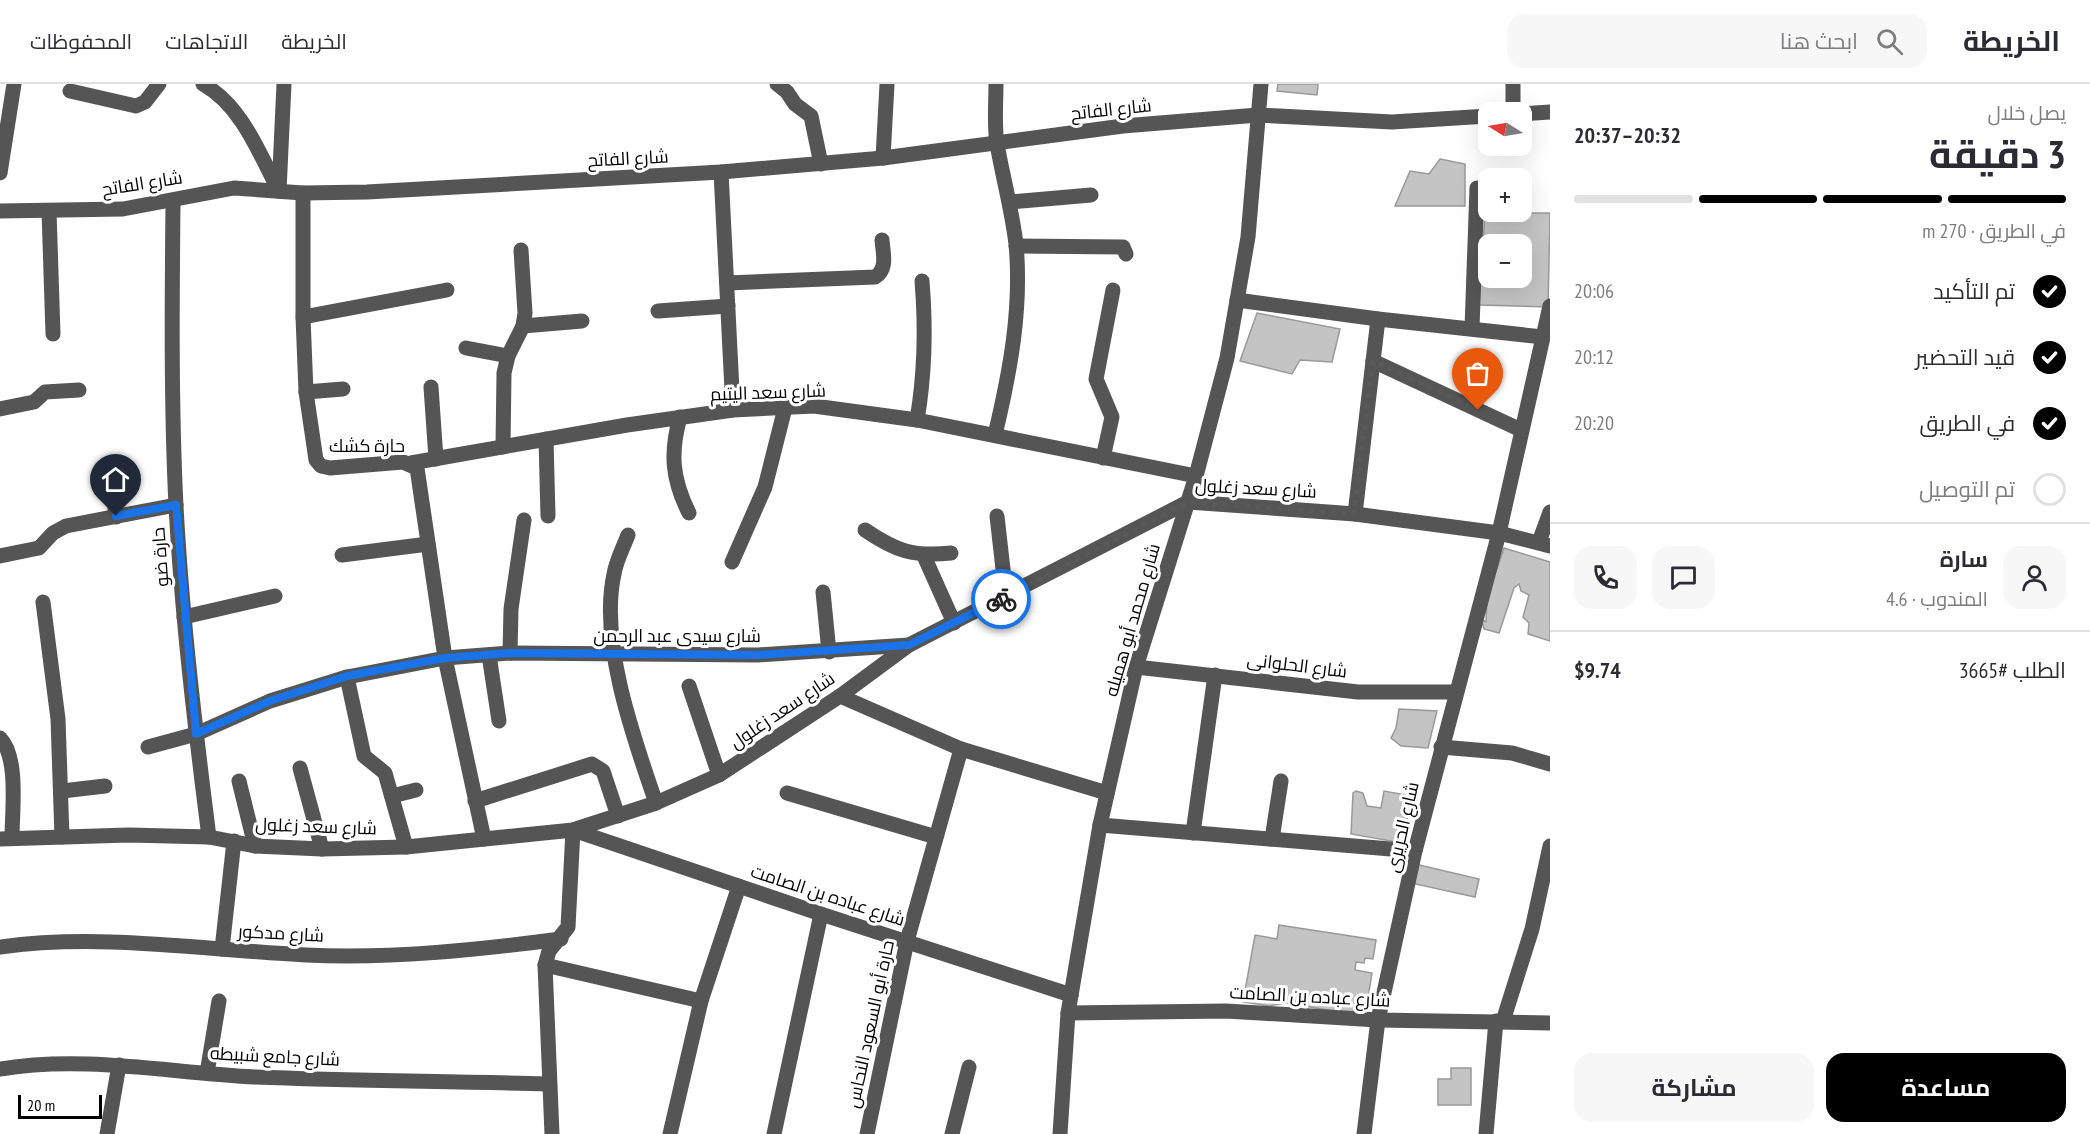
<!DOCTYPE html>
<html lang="ar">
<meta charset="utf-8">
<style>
:root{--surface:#fff;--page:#f7f7f7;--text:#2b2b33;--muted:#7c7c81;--line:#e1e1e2;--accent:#000}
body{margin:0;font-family:"PT Sans Narrow",Cairo,sans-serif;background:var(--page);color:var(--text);direction:rtl;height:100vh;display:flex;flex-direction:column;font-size:22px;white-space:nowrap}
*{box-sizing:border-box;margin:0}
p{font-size:20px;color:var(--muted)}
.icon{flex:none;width:33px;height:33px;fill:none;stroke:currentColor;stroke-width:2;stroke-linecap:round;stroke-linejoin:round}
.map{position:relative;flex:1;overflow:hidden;direction:ltr}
.sheet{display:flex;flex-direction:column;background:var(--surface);width:540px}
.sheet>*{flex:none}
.needle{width:39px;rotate:281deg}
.buttons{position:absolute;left:1478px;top:18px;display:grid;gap:12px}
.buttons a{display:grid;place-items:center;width:54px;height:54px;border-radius:12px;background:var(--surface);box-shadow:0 6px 24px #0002;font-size:30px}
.scale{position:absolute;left:18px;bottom:15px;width:84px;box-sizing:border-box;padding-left:6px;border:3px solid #000;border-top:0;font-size:16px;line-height:21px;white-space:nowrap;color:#000;-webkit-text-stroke:4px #fff;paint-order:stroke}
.pin{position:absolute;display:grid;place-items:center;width:51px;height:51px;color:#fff;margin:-62px -26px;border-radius:50% 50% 50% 0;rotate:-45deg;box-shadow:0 0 6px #0007}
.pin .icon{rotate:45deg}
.courier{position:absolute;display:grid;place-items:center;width:60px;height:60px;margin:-30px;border:4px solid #1a73e8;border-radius:50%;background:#fff;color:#222;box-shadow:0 2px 8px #0007}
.head em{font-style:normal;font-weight:700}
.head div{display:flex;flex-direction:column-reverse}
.head{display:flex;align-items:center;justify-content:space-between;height:102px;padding:0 24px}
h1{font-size:39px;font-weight:700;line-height:45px}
.bar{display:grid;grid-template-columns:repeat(4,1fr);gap:9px 6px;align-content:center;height:72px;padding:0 24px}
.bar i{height:8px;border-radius:4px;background:var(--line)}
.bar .active{background:var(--accent)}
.bar p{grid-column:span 4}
.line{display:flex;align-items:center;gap:15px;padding:0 24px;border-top:2px solid var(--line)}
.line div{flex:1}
.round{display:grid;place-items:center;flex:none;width:63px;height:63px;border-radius:18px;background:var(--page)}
ol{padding:0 24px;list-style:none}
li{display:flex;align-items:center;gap:18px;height:66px}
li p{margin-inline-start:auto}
li .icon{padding:6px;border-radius:50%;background:var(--accent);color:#fff;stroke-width:4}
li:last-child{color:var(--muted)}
li i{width:33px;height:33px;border:3px solid var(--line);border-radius:50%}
.primary-button{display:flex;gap:12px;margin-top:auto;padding:12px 24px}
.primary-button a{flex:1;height:69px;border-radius:18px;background:var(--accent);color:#fff;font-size:24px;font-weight:700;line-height:69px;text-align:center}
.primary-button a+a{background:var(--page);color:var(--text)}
header{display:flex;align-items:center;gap:36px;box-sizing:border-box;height:84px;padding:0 30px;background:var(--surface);border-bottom:2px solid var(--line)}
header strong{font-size:28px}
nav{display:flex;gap:33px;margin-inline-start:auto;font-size:21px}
.search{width:420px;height:54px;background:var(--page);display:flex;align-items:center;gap:15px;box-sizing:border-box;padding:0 21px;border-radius:18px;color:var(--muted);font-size:22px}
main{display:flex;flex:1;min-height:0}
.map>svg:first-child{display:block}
.building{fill:#c4c4c4;stroke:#999;stroke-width:1.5;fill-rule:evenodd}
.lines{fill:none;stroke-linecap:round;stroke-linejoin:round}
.minor{stroke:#555;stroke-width:15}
.done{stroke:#595959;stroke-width:6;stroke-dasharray:0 10.8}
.route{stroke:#1a73e8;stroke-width:8}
.labels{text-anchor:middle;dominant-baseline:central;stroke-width:6;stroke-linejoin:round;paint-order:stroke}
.street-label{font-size:18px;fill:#000;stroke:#fff}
</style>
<header>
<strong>الخريطة</strong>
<div class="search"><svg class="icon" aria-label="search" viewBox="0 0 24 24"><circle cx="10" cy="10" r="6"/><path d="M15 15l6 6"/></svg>ابحث هنا</div>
<nav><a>الخريطة</a><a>الاتجاهات</a><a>المحفوظات</a></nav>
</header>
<main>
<section class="sheet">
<div class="head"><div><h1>3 دقيقة</h1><p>يصل خلال</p></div><em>20:32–20:37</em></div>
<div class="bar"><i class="active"></i><i class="active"></i><i class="active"></i><i></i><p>في الطريق · 270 m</p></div>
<ol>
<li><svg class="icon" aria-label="check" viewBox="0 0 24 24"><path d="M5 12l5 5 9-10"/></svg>تم التأكيد<p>20:06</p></li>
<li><svg class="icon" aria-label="check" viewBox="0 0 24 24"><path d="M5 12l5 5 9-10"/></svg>قيد التحضير<p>20:12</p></li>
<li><svg class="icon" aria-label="check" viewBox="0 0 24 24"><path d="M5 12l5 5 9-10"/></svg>في الطريق<p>20:20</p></li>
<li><i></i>تم التوصيل</li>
</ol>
<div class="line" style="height:108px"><a class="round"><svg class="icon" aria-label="person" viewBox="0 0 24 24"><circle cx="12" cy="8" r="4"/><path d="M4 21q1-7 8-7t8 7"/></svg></a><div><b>سارة</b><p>المندوب · 4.6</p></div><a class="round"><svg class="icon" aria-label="chat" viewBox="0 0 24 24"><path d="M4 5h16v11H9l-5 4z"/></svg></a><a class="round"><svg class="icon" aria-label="phone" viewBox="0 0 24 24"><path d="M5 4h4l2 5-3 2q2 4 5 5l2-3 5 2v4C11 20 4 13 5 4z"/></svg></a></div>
<div class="line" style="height:78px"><div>الطلب #3665</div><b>$9.74</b></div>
<div class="primary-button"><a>مساعدة</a><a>مشاركة</a></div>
</section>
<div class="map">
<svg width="1550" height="1050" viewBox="0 0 1550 1050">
<rect width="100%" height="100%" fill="#fff"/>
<g class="building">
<path d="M 1278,0 L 1318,0 L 1317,11 L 1277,7 Z"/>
<path d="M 1440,75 L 1465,80 L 1465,122 L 1395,122 L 1410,87 L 1429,90 Z"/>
<path d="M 1485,129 L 1550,129 L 1548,223 L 1479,221 ZM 1488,160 L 1521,160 L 1521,194 L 1488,194 Z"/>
<path d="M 1257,229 L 1340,245 L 1332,278 L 1300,276 L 1292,290 L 1240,277 Z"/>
<path d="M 1504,464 L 1550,478 L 1550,557 L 1528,550 L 1529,539 L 1523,533 L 1529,511 L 1521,507 L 1519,500 L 1514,504 L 1499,549 L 1484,545 L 1481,535 L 1486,538 L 1487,514 Z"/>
<path d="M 1399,625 L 1437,627 L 1428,664 L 1401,662 L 1391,654 L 1396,644 Z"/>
<path d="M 1356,707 L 1363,709 L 1367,722 L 1381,724 L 1384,707 L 1412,712 L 1402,759 L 1351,750 L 1353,709 Z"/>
<path d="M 1415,780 L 1479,795 L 1475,813 L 1411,799 Z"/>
<path d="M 1279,841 L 1376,856 L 1373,875 L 1365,874 L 1364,879 L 1356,878 L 1355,886 L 1372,889 L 1365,932 L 1285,919 L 1269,922 L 1243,918 L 1255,851 L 1277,855 Z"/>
<path d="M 1451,984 L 1471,984 L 1471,1021 L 1438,1021 L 1438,995 L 1451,995 Z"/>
</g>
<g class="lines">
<g class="minor">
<path d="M 203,0 C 242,22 259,69 279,107"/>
<path d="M 777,0 L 787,8 L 795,20 L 811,32 L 821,80"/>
<path d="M 1513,0 L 1513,28"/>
<path d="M 70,7 L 136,22 L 145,18 L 159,0"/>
<path d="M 1521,30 L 1550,28"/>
<path d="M 883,74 L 887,0"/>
<path d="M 721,88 L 733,326"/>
<path d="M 0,89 L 14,0"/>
<path d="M 279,107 L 284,0"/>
<path d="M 303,109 L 303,233 L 306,308 L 316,376 L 321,382 L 330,384 L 403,378 L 417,384 L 445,574 L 484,755"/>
<path d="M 173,118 C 172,219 171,321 176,422 C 182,533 195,643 209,753"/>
<path d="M 1011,118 L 1091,111"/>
<path d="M 0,127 L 123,125 L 234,104 L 303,109 L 367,108 L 721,88 L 883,74 L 1123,42 L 1258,31 L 1392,38 L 1488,32"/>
<path d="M 49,127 L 53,250"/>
<path d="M 1016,162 L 1123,163 L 1126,170"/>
<path d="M 727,199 L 875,193 C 888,185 883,169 882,156"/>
<path d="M 1237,216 L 1378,235 L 1543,253"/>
<path d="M 658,227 L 728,222"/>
<path d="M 303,233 L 447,206"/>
<path d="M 523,242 L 582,237"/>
<path d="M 1472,244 L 1477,104"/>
<path d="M 466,264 L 508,272"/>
<path d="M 1373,277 L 1521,346"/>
<path d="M 431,303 L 436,375"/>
<path d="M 306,308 L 343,305"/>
<path d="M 0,325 L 34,318 L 45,308 L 79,306"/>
<path d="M 680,333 C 670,369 672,395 689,429"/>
<path d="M 917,336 C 925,289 926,245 922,197"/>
<path d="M 995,351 C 1010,288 1022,225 1016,160 C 1012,126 1003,94 997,60 C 994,41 996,19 996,0"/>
<path d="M 546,355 L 548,432"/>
<path d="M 503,363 L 504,289 L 508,272 L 523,242 L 525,229 L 521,166"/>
<path d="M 1103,374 L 1112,333 L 1096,295 L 1113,206"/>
<path d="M 411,379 L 627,341 L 733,326 L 814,322 L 917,336 L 1196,392"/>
<path d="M 111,388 L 116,433"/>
<path d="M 1355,430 L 1378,235"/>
<path d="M 997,432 L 1006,512"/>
<path d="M 865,446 C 896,467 913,473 951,469"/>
<path d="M 628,451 C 623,464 616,477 614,490 C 599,558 634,655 656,719"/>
<path d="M 1539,458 L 1550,428"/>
<path d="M 342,471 L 428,460"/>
<path d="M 0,472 L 39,464 L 53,449 L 66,442 L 176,421"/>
<path d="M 924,472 L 954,539"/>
<path d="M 732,478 L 765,403 L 785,324"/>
<path d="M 823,508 L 829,568"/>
<path d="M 43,518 L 58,635 L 62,753"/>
<path d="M 184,533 L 275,512"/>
<path d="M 510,569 L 511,525 L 524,436"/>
<path d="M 489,571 L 499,637"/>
<path d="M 1136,583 L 1358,608 L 1455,608"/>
<path d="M 347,593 L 364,672 L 385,689 L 406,763"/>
<path d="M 689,602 L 719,691"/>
<path d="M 840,612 L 961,665 L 1107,709"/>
<path d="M 0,654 C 19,673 12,728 12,754"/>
<path d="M 148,663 L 196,650 L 270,617 L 347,593 L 445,574 L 510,569 L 758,571 L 909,561"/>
<path d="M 1441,663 L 1512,669 L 1550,680"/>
<path d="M 300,684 L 322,765"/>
<path d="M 239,697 L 255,762"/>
<path d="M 62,707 L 105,702"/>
<path d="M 787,709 L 936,753"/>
<path d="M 392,712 L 416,706"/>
<path d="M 475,717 L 592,680 L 603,687 L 618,732"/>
<path d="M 1100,741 L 1415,767"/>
<path d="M 1193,749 L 1215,591"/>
<path d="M 0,755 L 129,751 L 209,753 L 255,762 L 322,765 L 406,763 L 573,746 L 656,719 L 719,691 L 840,612 L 909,561 L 1188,418 L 1355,430 L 1499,449 L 1550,462"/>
<path d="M 1272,755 L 1281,697"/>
<path d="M 0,863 C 102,849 204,866 306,871 C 391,875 476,866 561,855"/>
<path d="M 222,865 L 234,757"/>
<path d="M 545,881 L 701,917"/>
<path d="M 1068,929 L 1226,927 L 1378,936 L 1550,939"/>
<path d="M 1503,937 L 1532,845 L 1550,762"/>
<path d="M 0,985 C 85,971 170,989 255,993 C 353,997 451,997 548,1000"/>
<path d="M 207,989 L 219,917"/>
<path d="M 107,1050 L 119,981"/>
<path d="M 552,1050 L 545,881 L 549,867 L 568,843 L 573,746 L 821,830 L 1071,911"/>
<path d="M 670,1050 L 701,917 L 739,802"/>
<path d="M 774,1050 L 821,830"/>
<path d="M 867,1050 L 907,857 L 961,665"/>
<path d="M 952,1050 L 969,983"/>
<path d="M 1060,1050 L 1068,929 L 1100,741 L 1136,583 L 1196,392 L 1227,274 L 1248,153 L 1261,0"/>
<path d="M 1364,1050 L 1378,936 L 1415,767 L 1499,449 L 1550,222"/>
<path d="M 1486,1050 L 1496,937"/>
</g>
</g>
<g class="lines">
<path class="done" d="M 1001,515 L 1188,418 L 1354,430 L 1373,277 L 1478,326"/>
<path class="route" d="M 116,432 L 176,421 L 196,650 L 270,617 L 347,592 L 445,574 L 510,569 L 758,571 L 909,561 L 1001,515"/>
</g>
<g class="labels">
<g class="street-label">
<text transform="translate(1111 25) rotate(-6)">شارع الفاتح</text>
<text transform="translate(628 74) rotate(-3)">شارع الفاتح</text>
<text transform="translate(142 99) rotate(-9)">شارع الفاتح</text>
<text transform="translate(768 308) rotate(-2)">شارع سعد اليتيم</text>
<text x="367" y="361">حارة كشك</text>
<text transform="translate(1256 404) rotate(3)">شارع سعد زغلول</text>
<text transform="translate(160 473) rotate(-94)">حارة ضو</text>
<text transform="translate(1132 536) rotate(-74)">شارع محمد أبو هميله</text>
<text x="677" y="551">شارع سيدى عبد الرحمن</text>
<text transform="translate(1297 581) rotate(7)">شارع الحلوانى</text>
<text transform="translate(782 626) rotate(-34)">شارع سعد زغلول</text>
<text transform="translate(316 742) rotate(2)">شارع سعد زغلول</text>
<text transform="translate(1402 743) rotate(-77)">شارع الحريرى</text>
<text transform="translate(828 811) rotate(18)">شارع عباده بن الصامت</text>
<text transform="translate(281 849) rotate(3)">شارع مدكور</text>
<text transform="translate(1310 912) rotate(3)">شارع عباده بن الصامت</text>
<text transform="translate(870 940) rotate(-78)">حارة أبو السعود النحاس</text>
<text transform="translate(275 972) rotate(3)">شارع جامع شبيطه</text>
</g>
</g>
</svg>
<div class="buttons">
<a><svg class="needle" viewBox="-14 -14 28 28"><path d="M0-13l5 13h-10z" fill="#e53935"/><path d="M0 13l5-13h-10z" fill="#7c7c81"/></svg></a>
<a>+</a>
<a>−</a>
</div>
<div class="scale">20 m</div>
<div class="pin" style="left:1478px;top:326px;background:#ea580c"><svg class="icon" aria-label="bag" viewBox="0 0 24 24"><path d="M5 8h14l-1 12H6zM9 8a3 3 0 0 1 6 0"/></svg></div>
<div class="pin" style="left:116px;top:432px;background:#1f2937"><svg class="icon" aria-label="home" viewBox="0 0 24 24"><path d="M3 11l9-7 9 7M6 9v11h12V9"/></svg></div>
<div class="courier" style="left:1001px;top:515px"><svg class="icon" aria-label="bike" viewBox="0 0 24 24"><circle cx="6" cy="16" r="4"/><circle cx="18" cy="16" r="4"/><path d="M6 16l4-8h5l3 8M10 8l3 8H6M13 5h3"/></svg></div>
</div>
</main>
